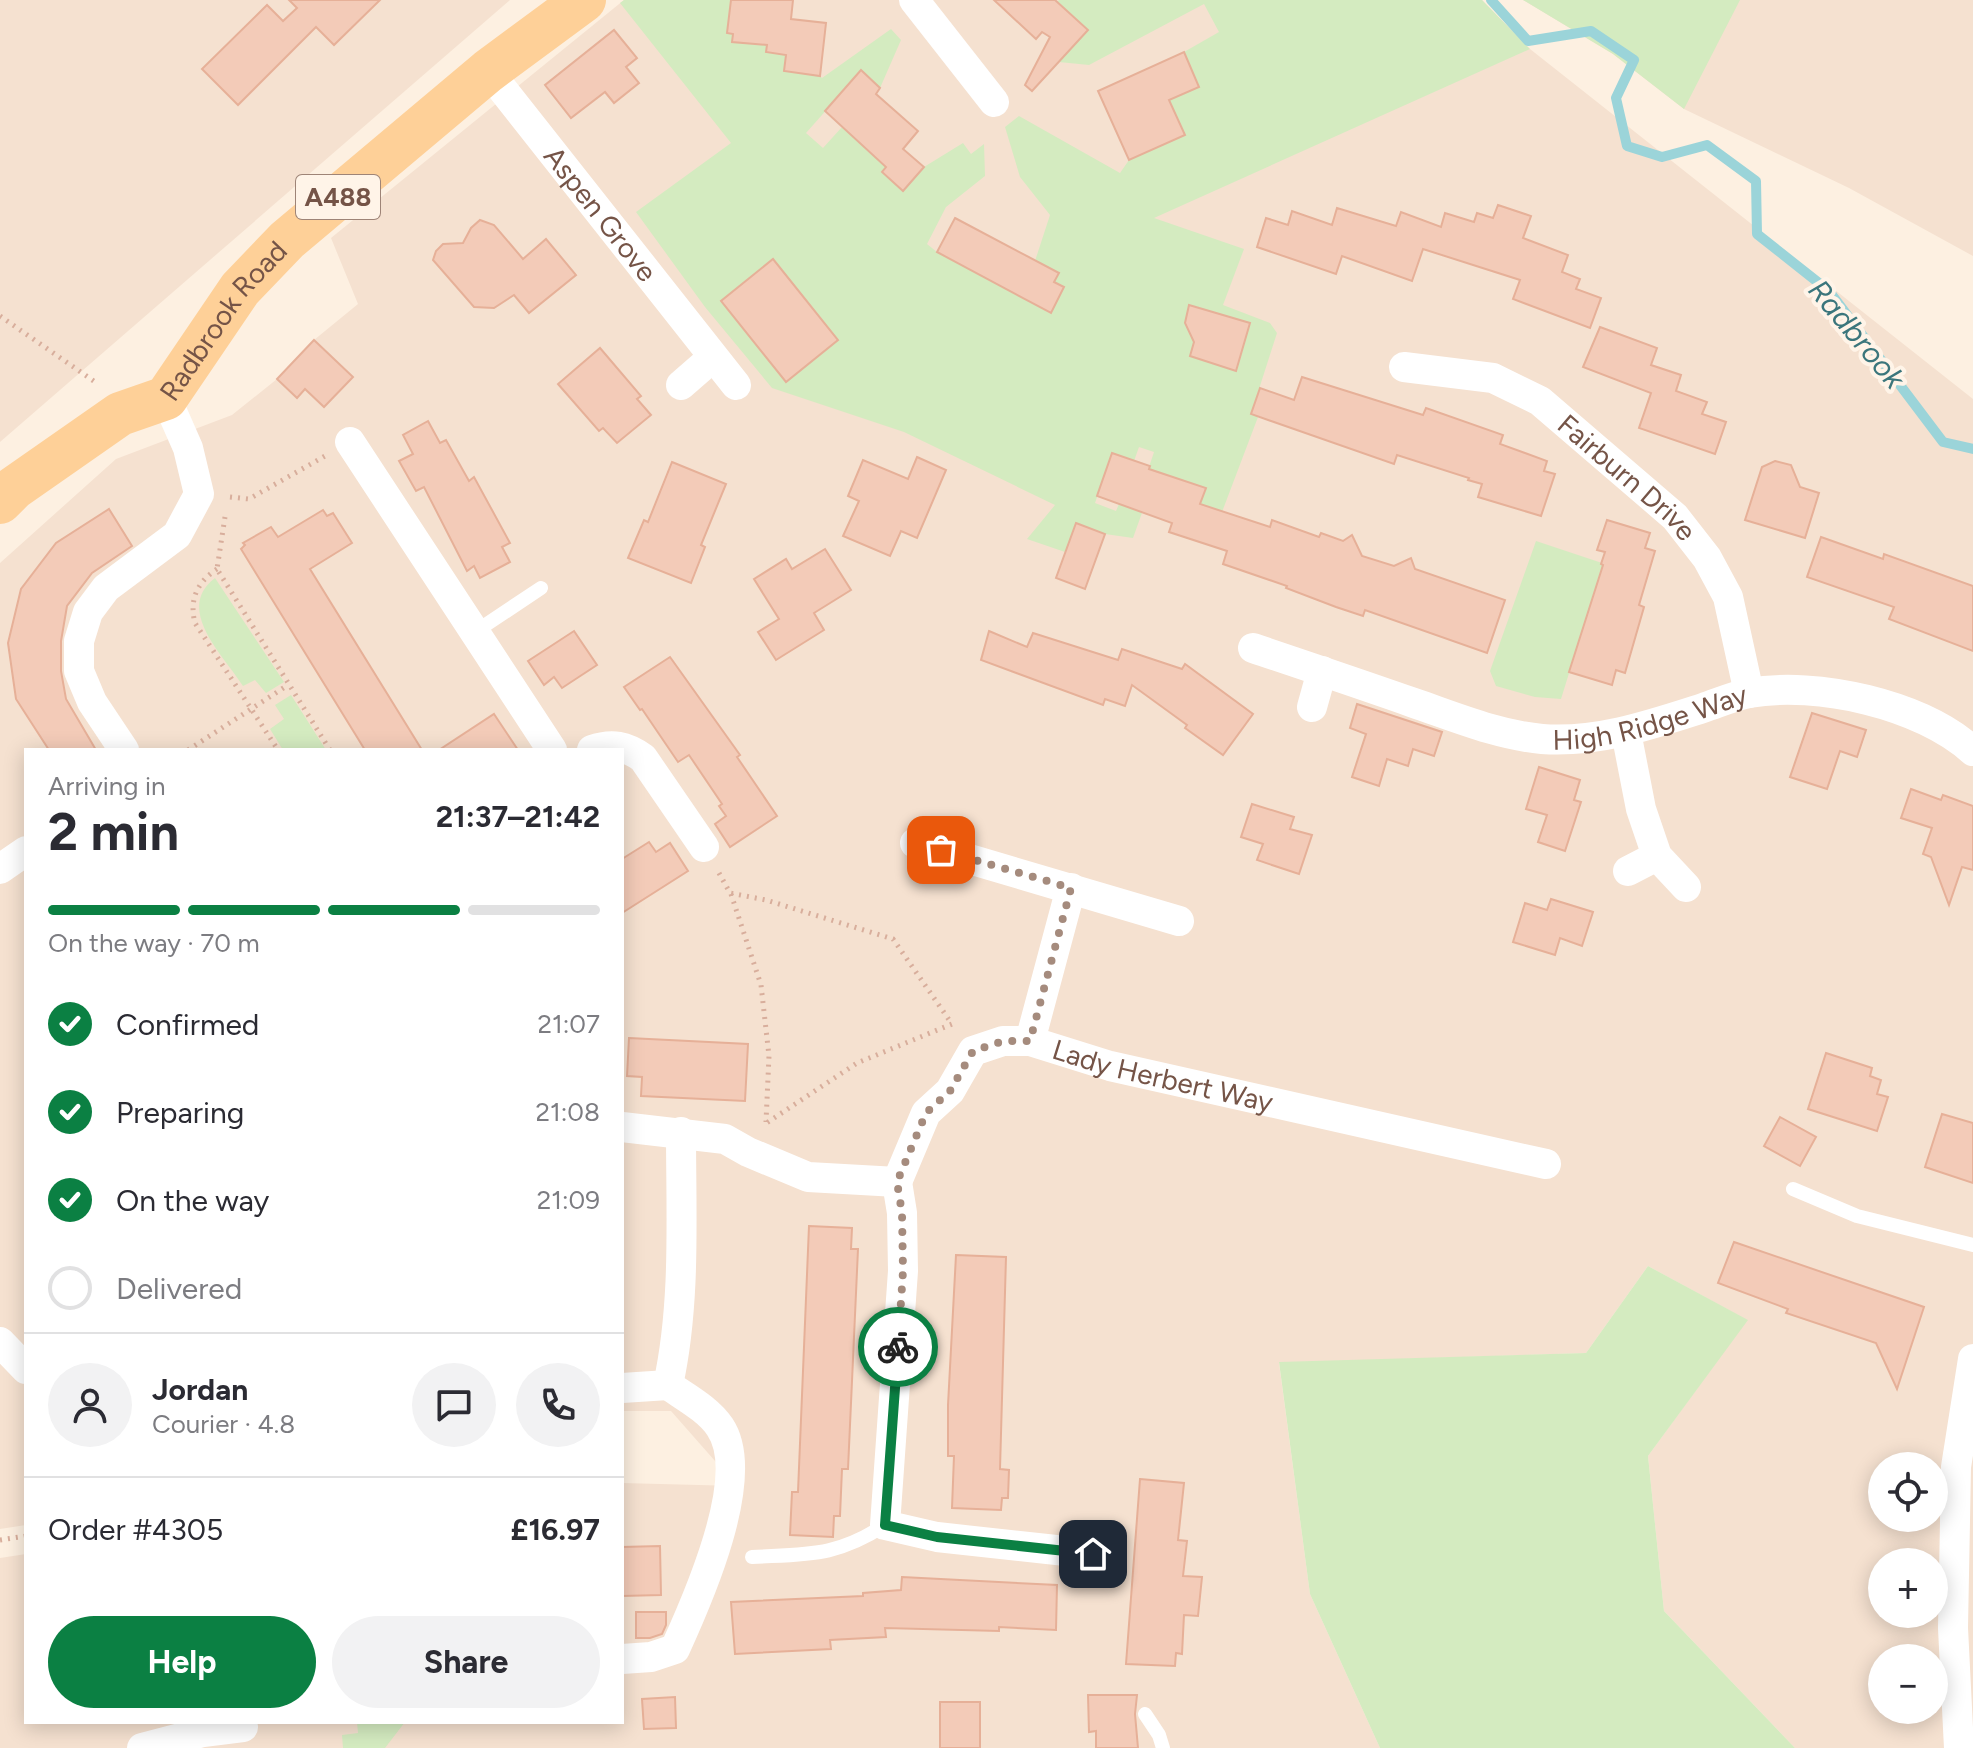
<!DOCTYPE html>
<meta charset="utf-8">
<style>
:root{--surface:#fff;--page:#f2f2f3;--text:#2b2b33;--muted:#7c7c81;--line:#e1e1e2;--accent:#0b8043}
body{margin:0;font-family:Figtree,sans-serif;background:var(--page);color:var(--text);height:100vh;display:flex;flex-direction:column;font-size:30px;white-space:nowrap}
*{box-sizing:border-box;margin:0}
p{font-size:26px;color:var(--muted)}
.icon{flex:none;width:44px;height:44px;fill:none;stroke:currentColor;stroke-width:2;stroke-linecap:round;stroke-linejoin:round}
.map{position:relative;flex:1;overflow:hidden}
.drawer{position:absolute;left:24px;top:748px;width:600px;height:976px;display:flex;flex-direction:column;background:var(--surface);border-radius:0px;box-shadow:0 4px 20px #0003}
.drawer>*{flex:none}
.fabs{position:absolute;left:1868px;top:1452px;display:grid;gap:16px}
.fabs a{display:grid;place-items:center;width:80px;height:80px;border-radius:50%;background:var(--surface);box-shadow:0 4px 20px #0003;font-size:40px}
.pin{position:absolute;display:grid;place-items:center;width:68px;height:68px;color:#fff;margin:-34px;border-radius:16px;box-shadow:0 4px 12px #0006}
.courier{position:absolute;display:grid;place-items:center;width:80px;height:80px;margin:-40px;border:6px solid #0b8043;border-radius:50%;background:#fff;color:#222;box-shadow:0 2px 10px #0007}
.headline em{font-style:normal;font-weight:700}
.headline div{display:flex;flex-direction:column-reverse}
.headline{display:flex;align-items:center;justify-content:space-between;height:136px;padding:0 24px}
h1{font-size:52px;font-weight:700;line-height:60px}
.bar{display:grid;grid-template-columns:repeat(4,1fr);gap:12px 8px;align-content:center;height:96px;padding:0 24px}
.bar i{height:10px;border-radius:6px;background:var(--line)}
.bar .selected{background:var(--accent)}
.bar p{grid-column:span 4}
.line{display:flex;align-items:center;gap:20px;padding:0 24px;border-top:2px solid var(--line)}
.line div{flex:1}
.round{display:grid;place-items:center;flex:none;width:84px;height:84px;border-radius:42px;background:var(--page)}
ol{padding:0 24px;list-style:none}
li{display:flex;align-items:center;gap:24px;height:88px}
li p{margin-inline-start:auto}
li .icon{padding:8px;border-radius:50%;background:var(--accent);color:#fff;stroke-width:4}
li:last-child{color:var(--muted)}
li i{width:44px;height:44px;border:4px solid var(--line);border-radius:50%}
.primary-button{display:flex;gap:16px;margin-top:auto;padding:16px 24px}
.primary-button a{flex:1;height:92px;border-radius:48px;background:var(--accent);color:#fff;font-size:32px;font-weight:700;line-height:92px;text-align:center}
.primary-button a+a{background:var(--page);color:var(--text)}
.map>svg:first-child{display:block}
.residential{fill:#f5e1d0;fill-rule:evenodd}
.green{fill:#d4ebc0;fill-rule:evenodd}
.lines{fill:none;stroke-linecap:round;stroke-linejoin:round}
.stream{stroke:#9bd4d9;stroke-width:10}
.building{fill:#f3cbb8;stroke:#e6b098;stroke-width:2}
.path{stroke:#d8ae9c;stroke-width:5;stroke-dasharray:2 6;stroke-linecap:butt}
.lane{stroke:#fff;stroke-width:14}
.street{stroke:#fff;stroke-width:30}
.primary{stroke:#fed098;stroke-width:44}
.done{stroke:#a58b7d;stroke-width:8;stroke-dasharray:0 14.4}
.route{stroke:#0b8043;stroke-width:10}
.labels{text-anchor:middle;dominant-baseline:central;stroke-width:8;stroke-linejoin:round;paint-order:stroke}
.shield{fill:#fff4e8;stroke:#9e8477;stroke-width:2}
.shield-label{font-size:26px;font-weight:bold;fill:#755447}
.street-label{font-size:28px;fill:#755447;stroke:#fff4e8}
.water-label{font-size:30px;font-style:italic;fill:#3b767c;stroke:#fff4e8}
</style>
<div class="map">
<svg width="1973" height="1748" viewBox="0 0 1973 1748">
<rect width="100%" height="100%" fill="#fdf0e1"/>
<g class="residential">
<path d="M 0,0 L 510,0 L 0,442 Z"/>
<path d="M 624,0 L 1482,0 L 1530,49 L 1973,399 L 1973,1748 L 1795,1748 L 1664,1611 L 1648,1456 L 1747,1320 L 1648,1266 L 1586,1353 L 1279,1363 L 1310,1594 L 1380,1748 L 0,1748 L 0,1558 L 26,1554 L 26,1722 L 622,1722 L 622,1483 L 737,1486 L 671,1411 L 622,1411 L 622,750 L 26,750 L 26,1525 L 0,1529 L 0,563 L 116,459 L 232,415 L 277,379 L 314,340 L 358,304 L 331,238 ZM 1882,1466 L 1934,1466 L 1934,1518 L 1882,1518 ZM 1882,1562 L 1934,1562 L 1934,1614 L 1882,1614 ZM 1882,1658 L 1934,1658 L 1934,1710 L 1882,1710 Z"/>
<path d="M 1523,0 L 1973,0 L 1973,256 L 1849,188 L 1684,109 L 1613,54 Z"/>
</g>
<g class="green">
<path d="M 624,0 L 731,0 L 727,32 L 733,34 L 732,42 L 767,45 L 766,52 L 786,55 L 785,71 L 820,76 L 822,78 L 891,29 L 901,40 L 880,88 L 861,71 L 806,133 L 823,148 L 842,127 L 886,167 L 882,172 L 924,167 L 963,143 L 971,154 L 984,144 L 985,176 L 946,207 L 927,244 L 937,252 L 1050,313 L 1064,287 L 1054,282 L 1035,261 L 1050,215 L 1020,177 L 1005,127 L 1019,116 L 1120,173 L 1129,160 L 1185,135 L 1169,100 L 1184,52 L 1219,32 L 1204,4 L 1089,65 L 1059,62 L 1088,30 L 1057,2 L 1059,0 L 1482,0 L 1530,49 L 1154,218 L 1244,249 L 1223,305 L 1270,323 L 1277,333 L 1251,414 L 1258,417 L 1222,512 L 1200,505 L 1206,489 L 1143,510 L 1133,538 L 1105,534 L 1076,524 L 1065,552 L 1027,539 L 1055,505 L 904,432 L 772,388 L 705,307 L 636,212 L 731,143 L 620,3 ZM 773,259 L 838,340 L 786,382 L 721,301 ZM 1196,307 L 1250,324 L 1243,347 L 1230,369 L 1190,356 L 1197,333 L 1188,330 L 1185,323 L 1188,310 ZM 1139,447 L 1154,452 L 1135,509 L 1119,504 L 1116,511 L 1095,503 L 1112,454 L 1134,461 Z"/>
<path d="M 1523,0 L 1740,0 L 1684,109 L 1613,54 Z"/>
<path d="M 1536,541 L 1641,576 L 1598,621 L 1637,633 L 1634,641 L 1588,644 L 1579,641 L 1561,699 L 1535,697 L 1496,686 L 1490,671 Z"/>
<path d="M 215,578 L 284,682 L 266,693 L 255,680 L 243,686 C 223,655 174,609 215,578 Z"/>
<path d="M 291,695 L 326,750 L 283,750 L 270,729 L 284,719 L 275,705 Z"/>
<path d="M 1648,1266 L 1748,1320 L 1648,1456 L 1664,1611 L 1795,1748 L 1380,1748 L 1310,1594 L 1279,1362 L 1586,1353 Z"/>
<path d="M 357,1722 L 405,1722 L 385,1748 L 343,1748 L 342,1735 L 358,1733 Z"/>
</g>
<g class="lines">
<path class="stream" d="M 1491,0 L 1528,41 L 1591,31 L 1634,60 L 1616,98 L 1627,146 L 1662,157 L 1707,145 L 1756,181 L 1757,234 L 1829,291 L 1943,442 L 1973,449"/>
</g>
<g class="building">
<path d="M 289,0 L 380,0 L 334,45 L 316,27 L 238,105 L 202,69 L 267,5 L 283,21 L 297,8 Z"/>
<path d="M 731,0 L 793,0 L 791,19 L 826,23 L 820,76 L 784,71 L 786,55 L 766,52 L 767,45 L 732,42 L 733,34 L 727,33 Z"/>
<path d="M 994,0 L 1055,0 L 1088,30 L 1032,91 L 1025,85 L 1050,37 L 1042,32 L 1036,39 Z"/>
<path d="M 614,30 L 637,58 L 626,67 L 639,83 L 614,103 L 605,92 L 571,118 L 545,85 Z"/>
<path d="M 1184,52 L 1199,87 L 1169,100 L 1185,135 L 1129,160 L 1098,91 Z"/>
<path d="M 861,70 L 880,88 L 876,94 L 918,131 L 903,149 L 924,167 L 903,191 L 882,172 L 886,167 L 825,111 Z"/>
<path d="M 1498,205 L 1531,216 L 1523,238 L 1568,255 L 1562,272 L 1580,279 L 1576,289 L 1601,298 L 1590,328 L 1513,299 L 1520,280 L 1423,249 L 1412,281 L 1342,256 L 1336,274 L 1257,247 L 1266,218 L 1288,225 L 1292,211 L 1332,225 L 1337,208 L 1396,226 L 1401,212 L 1441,227 L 1445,213 L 1474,222 L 1477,213 L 1493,218 Z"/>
<path d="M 955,218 L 1059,273 L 1054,282 L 1064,287 L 1051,313 L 937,252 Z"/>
<path d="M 480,220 L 494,225 L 523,259 L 546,239 L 576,275 L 529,313 L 514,295 L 494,308 L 474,307 L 433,260 L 436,251 L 443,244 L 463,243 L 471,228 Z"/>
<path d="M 773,259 L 838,340 L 786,382 L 721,301 Z"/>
<path d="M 1189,305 L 1250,323 L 1236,371 L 1190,356 L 1194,342 L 1185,323 Z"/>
<path d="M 1600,327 L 1657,348 L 1651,365 L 1681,375 L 1676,391 L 1707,402 L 1702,414 L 1726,422 L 1715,454 L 1639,428 L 1651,393 L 1583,367 Z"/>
<path d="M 314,340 L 353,377 L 324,407 L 305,389 L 297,398 L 277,379 Z"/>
<path d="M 600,348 L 641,396 L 637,399 L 651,415 L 617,443 L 603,428 L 599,431 L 558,384 Z"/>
<path d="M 1302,377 L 1423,415 L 1426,408 L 1503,435 L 1500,444 L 1547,461 L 1544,471 L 1555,474 L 1541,516 L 1478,497 L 1482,484 L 1468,480 L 1469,478 L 1397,455 L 1394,464 L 1251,414 L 1260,388 L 1294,400 Z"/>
<path d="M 428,421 L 440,443 L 446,440 L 469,481 L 474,477 L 510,543 L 502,547 L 510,562 L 480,578 L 474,566 L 467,571 L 424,487 L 416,491 L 399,461 L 413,454 L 403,435 Z"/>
<path d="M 1112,453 L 1150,466 L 1149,469 L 1206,488 L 1200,504 L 1270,527 L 1272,520 L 1319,537 L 1321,533 L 1343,541 L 1352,535 L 1362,556 L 1394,566 L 1411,558 L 1415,569 L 1505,600 L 1487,653 L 1365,610 L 1363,616 L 1336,607 L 1286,588 L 1287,586 L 1223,564 L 1227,551 L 1169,532 L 1172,523 L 1097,496 Z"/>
<path d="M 917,457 L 946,470 L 917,538 L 901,531 L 890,556 L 843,536 L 859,501 L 848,496 L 863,460 L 908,479 Z"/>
<path d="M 1775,461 L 1791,465 L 1800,487 L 1819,493 L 1805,538 L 1745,520 L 1762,467 Z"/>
<path d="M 672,462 L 726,484 L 701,545 L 705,547 L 691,583 L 628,558 L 644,520 L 648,522 Z"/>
<path d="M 109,509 L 132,546 L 92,573 L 67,606 L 61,641 L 61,671 L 66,699 L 96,750 L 49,750 L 16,699 L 8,643 L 21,589 L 56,543 Z"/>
<path d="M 323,510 L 327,516 L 333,513 L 352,543 L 310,569 L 422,750 L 365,750 L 241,549 L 245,545 L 243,543 L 271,527 L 278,537 Z"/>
<path d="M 1607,520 L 1650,533 L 1645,548 L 1655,551 L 1639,605 L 1644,607 L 1625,673 L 1616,670 L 1612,685 L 1569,672 L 1603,565 L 1601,564 L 1605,552 L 1597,550 Z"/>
<path d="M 1076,523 L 1105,534 L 1085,589 L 1056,578 Z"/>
<path d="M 1821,537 L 1883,559 L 1884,554 L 1973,586 L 1973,651 L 1889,619 L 1894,607 L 1807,577 Z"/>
<path d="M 825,549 L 851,590 L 814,613 L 824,630 L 776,660 L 758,632 L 779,619 L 754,579 L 786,559 L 792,569 Z"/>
<path d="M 574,631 L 597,665 L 562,688 L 554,677 L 544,685 L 528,661 Z"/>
<path d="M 989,631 L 1027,647 L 1033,633 L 1118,660 L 1122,649 L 1182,669 L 1185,664 L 1253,714 L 1223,755 L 1185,728 L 1187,725 L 1132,685 L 1125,706 L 1105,699 L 1103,705 L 981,660 Z"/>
<path d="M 670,657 L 740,755 L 737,757 L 777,816 L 730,847 L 715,824 L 726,816 L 719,806 L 722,804 L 689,755 L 678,762 L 642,709 L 640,710 L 624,687 Z"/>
<path d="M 1357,704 L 1442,732 L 1434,756 L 1413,749 L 1408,766 L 1387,759 L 1379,786 L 1352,777 L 1366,734 L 1350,728 Z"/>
<path d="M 1812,713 L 1866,730 L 1857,757 L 1840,751 L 1827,789 L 1790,777 Z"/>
<path d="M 494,714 L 518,750 L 439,750 Z"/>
<path d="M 1539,767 L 1580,780 L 1574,800 L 1581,802 L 1565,851 L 1538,842 L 1547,815 L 1526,809 Z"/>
<path d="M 1911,789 L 1941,800 L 1943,795 L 1973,806 L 1973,870 L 1962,867 L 1949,905 L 1931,857 L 1923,854 L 1932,828 L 1901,818 Z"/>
<path d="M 1252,804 L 1294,817 L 1290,829 L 1312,835 L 1299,874 L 1257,860 L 1263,844 L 1241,837 Z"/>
<path d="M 649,842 L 656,852 L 670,843 L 688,871 L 622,913 L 622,859 Z"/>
<path d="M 1551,899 L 1593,912 L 1582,946 L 1560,938 L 1555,955 L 1513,942 L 1525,903 L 1547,910 Z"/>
<path d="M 629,1038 L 748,1044 L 745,1101 L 641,1096 L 642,1077 L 627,1076 Z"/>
<path d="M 1826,1053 L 1872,1068 L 1870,1076 L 1881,1080 L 1877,1094 L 1888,1097 L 1877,1131 L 1808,1109 Z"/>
<path d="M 1942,1114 L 1973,1123 L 1973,1183 L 1925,1167 Z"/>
<path d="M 1780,1117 L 1816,1137 L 1800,1166 L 1764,1146 Z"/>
<path d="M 809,1226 L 852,1228 L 851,1249 L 858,1249 L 848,1469 L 842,1469 L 840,1516 L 834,1516 L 833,1537 L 790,1535 L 792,1492 L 798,1492 Z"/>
<path d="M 1734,1242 L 1924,1307 L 1897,1389 L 1876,1343 L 1786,1313 L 1788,1309 L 1718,1283 Z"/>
<path d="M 956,1255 L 1006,1257 L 1000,1469 L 1009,1470 L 1008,1498 L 1002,1498 L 1001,1510 L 952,1508 L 954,1456 L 948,1456 L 948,1405 Z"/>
<path d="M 1140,1479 L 1184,1483 L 1178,1540 L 1187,1541 L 1183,1576 L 1202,1577 L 1198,1616 L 1184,1615 L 1182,1654 L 1176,1653 L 1175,1666 L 1126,1664 Z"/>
<path d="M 660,1546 L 661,1595 L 622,1596 L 622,1547 Z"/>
<path d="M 902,1577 L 1057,1585 L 1056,1630 L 999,1627 L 999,1631 L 885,1628 L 886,1637 L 830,1640 L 831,1649 L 735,1654 L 731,1602 L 863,1596 L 863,1593 L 901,1590 Z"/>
<path d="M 636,1612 L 666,1612 L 666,1625 L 662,1634 L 650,1638 L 636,1638 Z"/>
<path d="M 1088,1695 L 1137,1695 L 1135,1714 L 1138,1748 L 1096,1748 L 1096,1731 L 1089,1732 Z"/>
<path d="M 675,1697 L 676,1728 L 644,1729 L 642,1699 Z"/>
<rect x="940" y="1702" width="40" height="46"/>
</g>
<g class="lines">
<g class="path">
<path d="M 0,316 L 98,384"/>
<path d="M 230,497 L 249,499 L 325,456"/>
<path d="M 225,517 L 217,569 L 330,750"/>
<path d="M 217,569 C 197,582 189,600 195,623 L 278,750"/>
<path d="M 188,750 L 288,685"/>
<path d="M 719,873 L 730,893 L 766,900 L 893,939 L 952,1024 L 857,1063 L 765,1124"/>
<path d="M 731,894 L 761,985 L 769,1056 L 766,1122"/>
<path d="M 0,1540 L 26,1536"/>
</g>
<g class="lane">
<path d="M 475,632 L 541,588"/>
<path d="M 1793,1189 L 1857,1216 L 1973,1245"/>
<path d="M 752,1557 C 808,1554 836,1557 885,1525"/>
<path d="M 1145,1714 L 1159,1735 L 1163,1748"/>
</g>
<g class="street">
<path d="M 914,0 L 994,102"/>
<path id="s1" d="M 488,71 L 736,385"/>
<path id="s2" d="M 1404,367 L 1493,378 L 1540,401 L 1675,517 L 1707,558 L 1728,597 L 1749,693"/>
<path d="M 681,385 L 712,358"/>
<path d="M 350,442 L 552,750"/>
<path id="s3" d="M 1253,648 C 1306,666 1360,684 1414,703 C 1455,717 1498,735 1542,739 C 1598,743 1650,725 1703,708 C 1718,703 1734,696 1749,693 C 1817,681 1921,704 1973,751"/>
<path d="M 1312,707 L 1322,671"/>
<path d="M 1626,732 L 1641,809 L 1657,856 L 1686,887"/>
<path d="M 124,750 L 92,702 L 79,671 L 79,641 L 88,612 L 106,588 L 177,535 L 199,494 L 188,448 L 166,398"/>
<path d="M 592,750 C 612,743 626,746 643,758 L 704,847"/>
<path d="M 915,843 L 1179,921"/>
<path d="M 0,869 L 26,851"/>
<path d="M 1628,871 L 1657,856"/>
<path d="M 1030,1041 L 1071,888"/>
<path id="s4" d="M 622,1127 L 725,1139 L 748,1152 L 808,1177 L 897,1182 L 926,1113 L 950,1091 L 973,1051 L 1003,1041 L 1030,1041 L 1110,1066 L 1546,1164"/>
<path d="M 897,1182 L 902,1213 L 903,1271 L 885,1525 L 937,1537 L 1093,1554"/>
<path d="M 0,1342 L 26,1369"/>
<path d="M 622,1388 L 668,1385 C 686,1303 681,1216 681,1132"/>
<path d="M 622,1659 L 651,1657 L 675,1649 C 697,1601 753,1476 720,1427 C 708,1409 685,1397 668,1385"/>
<path d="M 142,1748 L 203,1732 L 243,1727"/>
<path d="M 1959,1748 L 1953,1628 L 1956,1467 L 1973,1359"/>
</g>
<path class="primary" id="s5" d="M 0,502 L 14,488 L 120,414 L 166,398 L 240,289 L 287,240 L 488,71 L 584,0"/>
</g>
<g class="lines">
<path class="done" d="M 898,1347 L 903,1271 L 902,1213 L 897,1182 L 926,1113 L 950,1091 L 973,1051 L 1003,1041 L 1030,1041 L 1071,888 L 941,850"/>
<path class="route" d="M 898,1347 L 885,1525 L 937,1537 L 1093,1554"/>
</g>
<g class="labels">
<rect class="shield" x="296" y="175" width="84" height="44" rx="6"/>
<g class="shield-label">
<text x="338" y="197">A488</text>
</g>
<g class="street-label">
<text stroke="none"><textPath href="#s1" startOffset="182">Aspen Grove</textPath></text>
<text stroke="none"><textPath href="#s5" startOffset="294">Radbrook Road</textPath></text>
<text stroke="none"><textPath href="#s2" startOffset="258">Fairburn Drive</textPath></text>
<text stroke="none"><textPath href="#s3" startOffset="414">High Ridge Way</textPath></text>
<text stroke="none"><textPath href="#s4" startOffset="634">Lady Herbert Way</textPath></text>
</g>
<g class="water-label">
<text transform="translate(1857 334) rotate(50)">Radbrook</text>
</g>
</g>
</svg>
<div class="fabs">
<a><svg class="icon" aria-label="locate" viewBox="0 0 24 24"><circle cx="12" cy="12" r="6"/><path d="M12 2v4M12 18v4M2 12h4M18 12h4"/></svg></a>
<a>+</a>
<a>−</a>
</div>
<div class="pin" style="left:941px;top:850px;background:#ea580c"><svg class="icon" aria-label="bag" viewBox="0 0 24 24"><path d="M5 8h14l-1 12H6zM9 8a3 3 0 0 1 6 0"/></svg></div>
<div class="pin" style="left:1093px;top:1554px;background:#1f2937"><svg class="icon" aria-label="home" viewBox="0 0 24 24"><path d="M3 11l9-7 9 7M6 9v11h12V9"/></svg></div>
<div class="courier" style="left:898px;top:1347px"><svg class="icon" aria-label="bike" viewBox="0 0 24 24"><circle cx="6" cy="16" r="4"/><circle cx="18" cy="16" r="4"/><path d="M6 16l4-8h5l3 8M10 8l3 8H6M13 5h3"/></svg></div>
<section class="drawer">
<div class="headline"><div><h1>2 min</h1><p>Arriving in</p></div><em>21:37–21:42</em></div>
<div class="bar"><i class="selected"></i><i class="selected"></i><i class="selected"></i><i></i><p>On the way · 70 m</p></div>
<ol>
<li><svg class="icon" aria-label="check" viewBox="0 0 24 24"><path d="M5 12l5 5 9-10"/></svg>Confirmed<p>21:07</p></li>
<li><svg class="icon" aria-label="check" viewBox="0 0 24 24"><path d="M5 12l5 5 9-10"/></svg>Preparing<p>21:08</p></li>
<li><svg class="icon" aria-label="check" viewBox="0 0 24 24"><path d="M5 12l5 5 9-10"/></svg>On the way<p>21:09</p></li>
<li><i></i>Delivered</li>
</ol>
<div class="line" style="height:144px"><a class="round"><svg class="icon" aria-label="person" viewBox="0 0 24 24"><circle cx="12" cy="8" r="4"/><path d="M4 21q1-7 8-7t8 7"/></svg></a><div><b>Jordan</b><p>Courier · 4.8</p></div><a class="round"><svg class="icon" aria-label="chat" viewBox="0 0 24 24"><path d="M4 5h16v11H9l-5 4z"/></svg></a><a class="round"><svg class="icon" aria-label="phone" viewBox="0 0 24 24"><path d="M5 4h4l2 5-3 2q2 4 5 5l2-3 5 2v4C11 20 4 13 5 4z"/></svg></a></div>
<div class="line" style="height:104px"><div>Order #4305</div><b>£16.97</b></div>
<div class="primary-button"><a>Help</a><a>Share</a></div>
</section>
</div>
